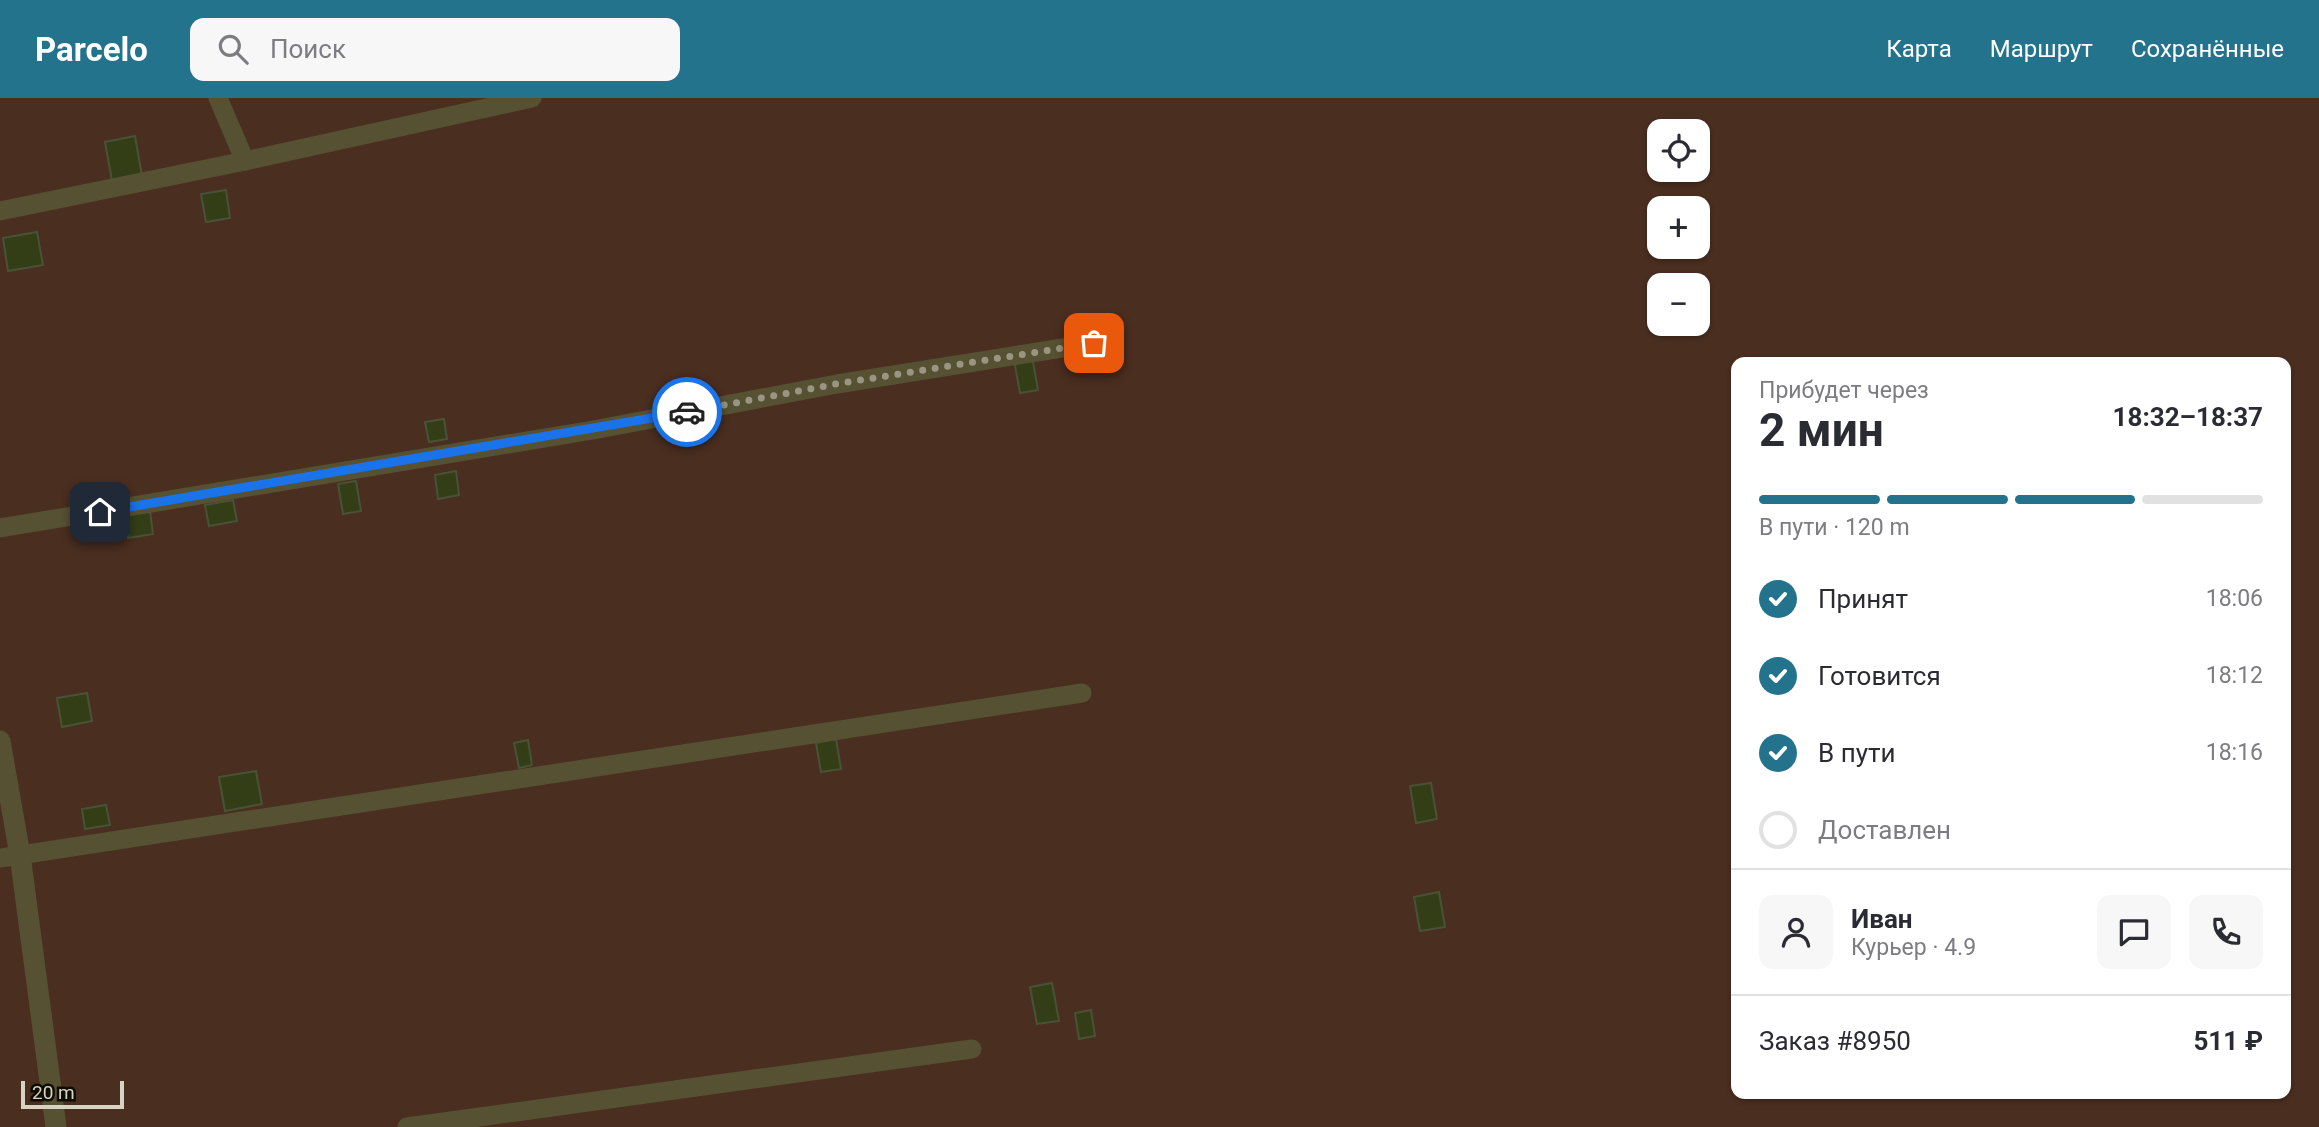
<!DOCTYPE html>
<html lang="ru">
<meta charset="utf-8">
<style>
:root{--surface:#fff;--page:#f7f7f7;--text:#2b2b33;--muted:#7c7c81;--line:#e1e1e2;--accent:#24738d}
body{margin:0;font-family:Roboto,sans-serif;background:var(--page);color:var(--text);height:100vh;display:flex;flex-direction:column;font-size:26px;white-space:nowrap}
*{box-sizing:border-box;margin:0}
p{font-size:23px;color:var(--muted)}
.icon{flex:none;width:38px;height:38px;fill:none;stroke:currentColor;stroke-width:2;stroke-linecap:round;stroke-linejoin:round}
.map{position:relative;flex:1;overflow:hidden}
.details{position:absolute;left:1731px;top:259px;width:560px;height:742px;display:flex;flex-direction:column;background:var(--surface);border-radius:14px;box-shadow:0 2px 5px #0004}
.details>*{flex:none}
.controls{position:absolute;left:1647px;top:21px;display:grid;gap:14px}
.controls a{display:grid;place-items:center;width:63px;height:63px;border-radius:14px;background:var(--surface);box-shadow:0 2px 5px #0004;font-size:35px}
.scale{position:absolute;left:21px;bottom:18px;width:103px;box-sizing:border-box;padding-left:7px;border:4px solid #d6d3c3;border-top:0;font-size:19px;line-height:24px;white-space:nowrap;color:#d6d3c3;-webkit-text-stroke:5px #0e0b02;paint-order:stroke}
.pin{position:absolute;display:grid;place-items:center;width:60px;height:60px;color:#fff;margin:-30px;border-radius:14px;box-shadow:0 4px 10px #0006}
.courier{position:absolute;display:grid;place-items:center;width:70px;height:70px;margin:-35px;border:5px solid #1a73e8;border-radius:50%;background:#fff;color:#222;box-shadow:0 2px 9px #0007}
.head em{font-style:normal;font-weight:700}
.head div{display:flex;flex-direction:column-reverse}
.head{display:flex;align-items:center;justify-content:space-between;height:119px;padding:0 28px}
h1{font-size:46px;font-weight:700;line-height:52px}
.bar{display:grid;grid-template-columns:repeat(4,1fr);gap:10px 7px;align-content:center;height:84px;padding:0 28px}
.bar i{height:9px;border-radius:5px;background:var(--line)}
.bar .current{background:var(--accent)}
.bar p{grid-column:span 4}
.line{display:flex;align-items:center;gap:18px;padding:0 28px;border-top:2px solid var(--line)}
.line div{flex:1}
.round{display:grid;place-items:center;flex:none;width:74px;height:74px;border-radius:14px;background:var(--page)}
ol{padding:0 28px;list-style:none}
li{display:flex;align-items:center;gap:21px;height:77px}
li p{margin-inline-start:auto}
li .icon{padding:7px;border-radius:50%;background:var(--accent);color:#fff;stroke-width:4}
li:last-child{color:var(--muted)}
li i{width:38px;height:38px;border:4px solid var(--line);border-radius:50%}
header{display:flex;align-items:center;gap:42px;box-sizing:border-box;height:98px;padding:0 35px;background:var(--accent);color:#fff}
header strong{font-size:33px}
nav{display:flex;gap:38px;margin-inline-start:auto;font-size:24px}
.search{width:490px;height:63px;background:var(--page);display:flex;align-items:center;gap:18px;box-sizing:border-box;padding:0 24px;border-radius:14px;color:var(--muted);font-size:26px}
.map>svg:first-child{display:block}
.green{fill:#4a2e20;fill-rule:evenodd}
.building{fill:#333e17;stroke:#495236;stroke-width:2}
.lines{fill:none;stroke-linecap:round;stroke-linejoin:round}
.lane{stroke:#575134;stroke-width:19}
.street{stroke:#575134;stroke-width:21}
.done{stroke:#999580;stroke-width:7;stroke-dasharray:0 12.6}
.route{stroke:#1a73e8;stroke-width:9}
</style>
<header>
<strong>Parcelo</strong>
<div class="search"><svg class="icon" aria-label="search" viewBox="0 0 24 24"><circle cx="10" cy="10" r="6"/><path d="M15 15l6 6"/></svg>Поиск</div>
<nav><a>Карта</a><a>Маршрут</a><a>Сохранённые</a></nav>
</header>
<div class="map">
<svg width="2319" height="1029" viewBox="0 0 2319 1029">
<rect width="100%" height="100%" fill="#282205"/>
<path class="green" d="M 0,0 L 2319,0 L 2319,1029 L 0,1029 ZM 1659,33 L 1698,33 L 1698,72 L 1659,72 ZM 1659,110 L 1698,110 L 1698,149 L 1659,149 ZM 1659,187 L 1698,187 L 1698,226 L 1659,226 ZM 1736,264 L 2286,264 L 2286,996 L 1736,996 Z"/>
<g class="building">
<path d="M 135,38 L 142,78 L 112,83 L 105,44 Z"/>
<path d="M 226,92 L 230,120 L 206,124 L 201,96 Z"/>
<path d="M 37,134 L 43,167 L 8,173 L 3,140 Z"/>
<path d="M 1032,258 L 1038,292 L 1020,295 L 1014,262 Z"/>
<path d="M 444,321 L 447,341 L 429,344 L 425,324 Z"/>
<path d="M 456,373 L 459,397 L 438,401 L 435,377 Z"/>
<path d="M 356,383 L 361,413 L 343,416 L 338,386 Z"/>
<path d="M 233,402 L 237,423 L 209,428 L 205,407 Z"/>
<path d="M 150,413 L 153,436 L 128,440 L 124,417 Z"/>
<path d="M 87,595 L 92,623 L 62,629 L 57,600 Z"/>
<path d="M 836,641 L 841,671 L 821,674 L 816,645 Z"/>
<path d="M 528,642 L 532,667 L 519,670 L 514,645 Z"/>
<path d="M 256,673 L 262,706 L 225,713 L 219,679 Z"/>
<path d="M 1431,685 L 1437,721 L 1416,725 L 1410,688 Z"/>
<path d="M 106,707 L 110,727 L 85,731 L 82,711 Z"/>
<path d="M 1439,794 L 1445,829 L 1420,833 L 1414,799 Z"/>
<path d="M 1052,885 L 1059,923 L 1037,926 L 1030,889 Z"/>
<path d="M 1091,912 L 1095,938 L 1079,941 L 1075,915 Z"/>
</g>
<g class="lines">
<g class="lane">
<path d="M 245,63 L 532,0"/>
<path d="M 0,113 L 245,63 L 218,0"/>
<path d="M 0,430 L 593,332 L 837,286 L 1094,245"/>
<path d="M 0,760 L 1082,595"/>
<path d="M 407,1029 L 972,951"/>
</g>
<path class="street" d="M 0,643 L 20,757 L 56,1029"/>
</g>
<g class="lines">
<path class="done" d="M 687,314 L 836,286 L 1094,245"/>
<path class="route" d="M 100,414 L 687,314"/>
</g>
</svg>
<div class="controls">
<a><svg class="icon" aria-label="locate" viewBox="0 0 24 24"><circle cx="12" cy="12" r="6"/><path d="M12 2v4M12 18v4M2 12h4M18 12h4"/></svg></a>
<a>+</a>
<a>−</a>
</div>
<div class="scale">20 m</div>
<div class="pin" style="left:1094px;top:245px;background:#ea580c"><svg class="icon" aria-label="bag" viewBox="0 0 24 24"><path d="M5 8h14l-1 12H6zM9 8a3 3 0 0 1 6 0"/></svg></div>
<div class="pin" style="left:100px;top:414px;background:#1f2937"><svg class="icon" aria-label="home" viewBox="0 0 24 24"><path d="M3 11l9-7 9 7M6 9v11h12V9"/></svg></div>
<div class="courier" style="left:687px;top:314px"><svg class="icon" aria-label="car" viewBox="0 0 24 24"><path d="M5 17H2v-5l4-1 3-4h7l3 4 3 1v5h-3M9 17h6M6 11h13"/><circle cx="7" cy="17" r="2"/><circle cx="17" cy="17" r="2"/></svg></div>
<section class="details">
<div class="head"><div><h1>2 мин</h1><p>Прибудет через</p></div><em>18:32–18:37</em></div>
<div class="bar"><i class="current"></i><i class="current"></i><i class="current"></i><i></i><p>В пути · 120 m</p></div>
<ol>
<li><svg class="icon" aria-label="check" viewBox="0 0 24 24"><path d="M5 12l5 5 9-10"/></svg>Принят<p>18:06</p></li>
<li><svg class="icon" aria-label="check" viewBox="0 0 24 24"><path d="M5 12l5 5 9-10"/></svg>Готовится<p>18:12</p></li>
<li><svg class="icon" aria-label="check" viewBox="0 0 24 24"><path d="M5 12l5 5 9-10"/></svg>В пути<p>18:16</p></li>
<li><i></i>Доставлен</li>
</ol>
<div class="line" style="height:126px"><a class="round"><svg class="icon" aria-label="person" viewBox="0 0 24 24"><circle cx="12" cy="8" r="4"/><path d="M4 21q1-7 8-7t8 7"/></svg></a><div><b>Иван</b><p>Курьер · 4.9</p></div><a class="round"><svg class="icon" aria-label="chat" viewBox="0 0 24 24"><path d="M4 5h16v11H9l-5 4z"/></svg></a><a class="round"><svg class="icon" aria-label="phone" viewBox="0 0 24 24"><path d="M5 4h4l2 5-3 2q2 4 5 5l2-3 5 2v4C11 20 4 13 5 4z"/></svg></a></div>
<div class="line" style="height:91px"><div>Заказ #8950</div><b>511 ₽</b></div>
</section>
</div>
